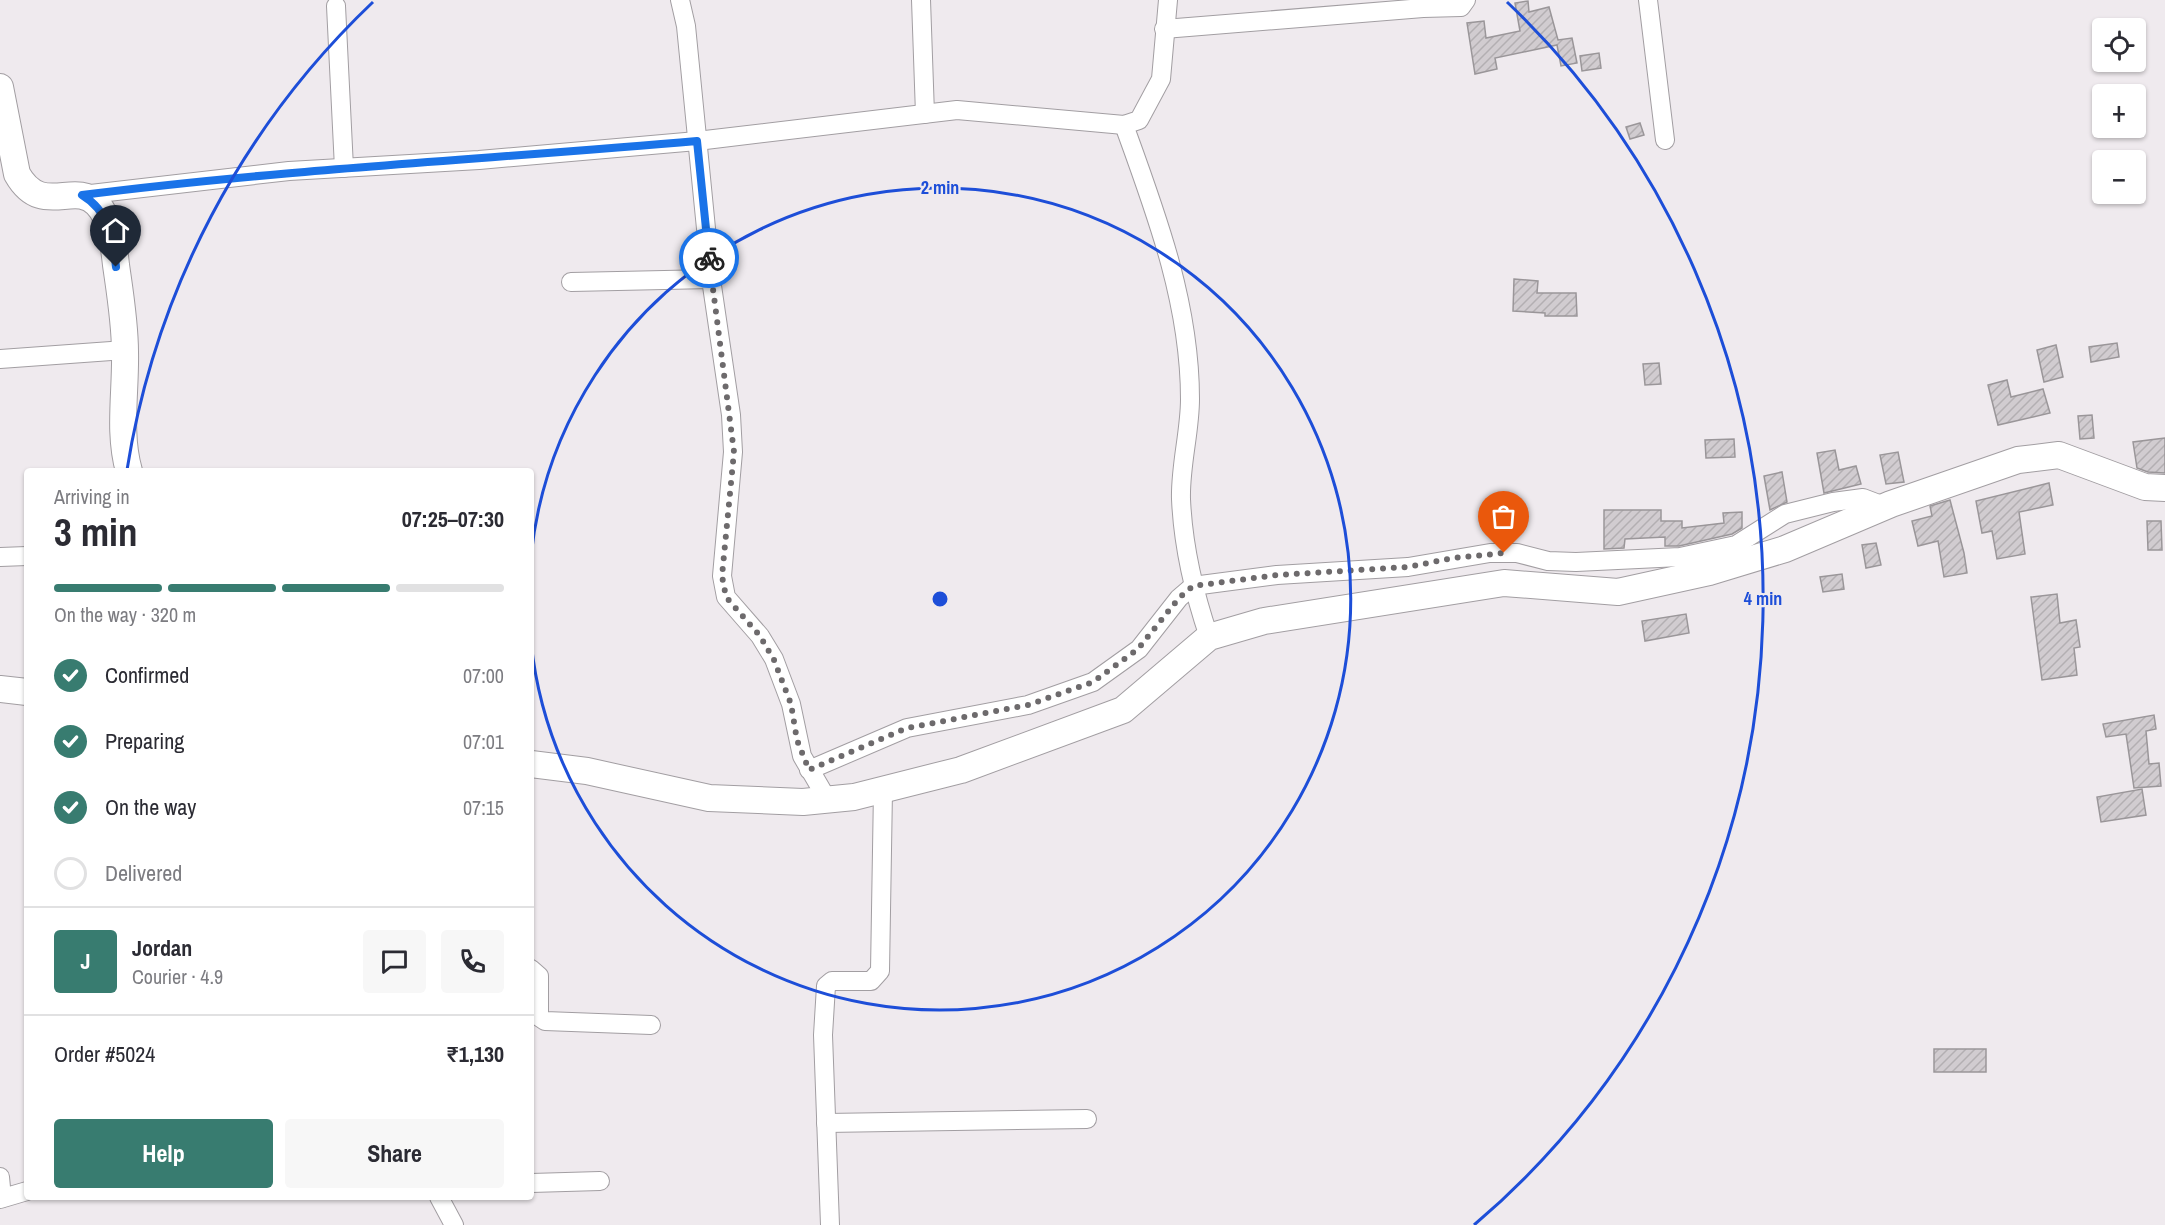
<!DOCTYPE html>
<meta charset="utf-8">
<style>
:root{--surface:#fff;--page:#f7f7f7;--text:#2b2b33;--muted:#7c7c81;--line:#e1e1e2;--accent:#387c70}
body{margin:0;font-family:"Archivo Narrow",sans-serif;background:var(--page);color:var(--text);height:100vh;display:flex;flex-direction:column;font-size:22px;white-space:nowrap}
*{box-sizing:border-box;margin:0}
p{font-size:20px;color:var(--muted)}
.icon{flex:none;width:33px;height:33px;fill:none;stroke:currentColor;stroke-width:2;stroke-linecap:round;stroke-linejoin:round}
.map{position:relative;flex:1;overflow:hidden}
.details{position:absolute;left:24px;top:468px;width:510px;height:732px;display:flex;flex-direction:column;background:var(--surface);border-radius:6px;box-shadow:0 2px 4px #0004}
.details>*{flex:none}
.tools{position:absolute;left:2092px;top:18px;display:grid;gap:12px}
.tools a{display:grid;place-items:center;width:54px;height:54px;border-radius:6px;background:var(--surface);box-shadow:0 2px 4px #0004;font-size:30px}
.pin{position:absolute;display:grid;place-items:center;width:51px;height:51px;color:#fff;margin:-62px -26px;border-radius:50% 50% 50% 0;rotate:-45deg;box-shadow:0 0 6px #0007}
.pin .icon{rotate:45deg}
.courier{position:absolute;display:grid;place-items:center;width:60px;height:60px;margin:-30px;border:4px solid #1a73e8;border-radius:50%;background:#fff;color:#222;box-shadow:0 2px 8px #0007}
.headline em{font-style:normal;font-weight:800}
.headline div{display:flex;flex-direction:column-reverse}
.headline{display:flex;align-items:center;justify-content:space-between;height:102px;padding:0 30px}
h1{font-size:39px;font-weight:800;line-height:45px}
.bar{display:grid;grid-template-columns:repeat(4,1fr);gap:9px 6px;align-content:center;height:72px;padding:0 30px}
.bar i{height:8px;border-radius:4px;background:var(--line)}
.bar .current{background:var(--accent)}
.bar p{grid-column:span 4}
.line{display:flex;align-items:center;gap:15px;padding:0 30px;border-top:2px solid var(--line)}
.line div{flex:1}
.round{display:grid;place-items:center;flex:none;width:63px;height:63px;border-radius:6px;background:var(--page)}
ol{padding:0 30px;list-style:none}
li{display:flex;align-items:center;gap:18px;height:66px}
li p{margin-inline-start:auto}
li .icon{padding:6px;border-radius:50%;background:var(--accent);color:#fff;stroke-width:4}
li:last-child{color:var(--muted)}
li i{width:33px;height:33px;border:3px solid var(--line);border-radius:50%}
.cta{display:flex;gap:12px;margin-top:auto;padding:12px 30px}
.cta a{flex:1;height:69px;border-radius:6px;background:var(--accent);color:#fff;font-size:24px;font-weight:800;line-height:69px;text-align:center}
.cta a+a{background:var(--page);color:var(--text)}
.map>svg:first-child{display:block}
.building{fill:url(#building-hatch);stroke:#9a9699;stroke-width:1.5}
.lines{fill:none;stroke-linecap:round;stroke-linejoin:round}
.street-casing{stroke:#a29ea2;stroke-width:20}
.secondary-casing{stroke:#a29ea2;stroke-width:28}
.street{stroke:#fff;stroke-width:18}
.secondary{stroke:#fff;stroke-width:26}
.done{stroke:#6d6a6c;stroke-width:6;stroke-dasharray:0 10.8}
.route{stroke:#1a73e8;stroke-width:8}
.ring{fill:none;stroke:#1d4ed8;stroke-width:3}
.centre{fill:#1d4ed8;stroke:#efeaee;stroke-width:3}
.ring-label{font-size:18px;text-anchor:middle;font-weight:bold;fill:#1d4ed8;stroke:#efeaee;stroke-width:4.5;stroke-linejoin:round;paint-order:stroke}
</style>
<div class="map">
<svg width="2165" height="1225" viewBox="0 0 2165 1225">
<defs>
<pattern id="building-hatch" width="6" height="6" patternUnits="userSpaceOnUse" patternTransform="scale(1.5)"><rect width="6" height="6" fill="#d1ccd0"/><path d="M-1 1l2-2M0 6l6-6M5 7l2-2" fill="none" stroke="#b3afb2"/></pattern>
</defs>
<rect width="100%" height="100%" fill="#efeaee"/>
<g class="building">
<path d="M 1528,1 L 1529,12 L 1549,7 L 1558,40 L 1572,38 L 1577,63 L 1561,66 L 1557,45 L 1495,58 L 1497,69 L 1475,74 L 1467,23 L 1484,21 L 1486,38 L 1520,31 L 1515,3 Z"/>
<path d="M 1599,53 L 1601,68 L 1582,71 L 1580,56 Z"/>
<path d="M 1640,123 L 1644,135 L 1630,139 L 1626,127 Z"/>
<path d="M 1514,279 L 1538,281 L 1537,293 L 1576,293 L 1577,316 L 1545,316 L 1545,313 L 1513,311 Z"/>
<path d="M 2117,343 L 2119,357 L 2091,362 L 2089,347 Z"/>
<path d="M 2056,345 L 2063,377 L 2044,382 L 2037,350 Z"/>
<path d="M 1659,363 L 1661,384 L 1645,385 L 1643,364 Z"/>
<path d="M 2007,380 L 2011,397 L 2043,389 L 2050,413 L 1998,425 L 1988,385 Z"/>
<path d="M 2092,415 L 2094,438 L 2080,439 L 2078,416 Z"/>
<path d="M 2165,438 L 2165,473 L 2148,472 L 2137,468 L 2133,442 Z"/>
<path d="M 1734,439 L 1735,457 L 1706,458 L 1705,440 Z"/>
<path d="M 1835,450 L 1839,470 L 1856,466 L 1861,484 L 1824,493 L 1817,453 Z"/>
<path d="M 1898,452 L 1904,482 L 1886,484 L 1880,455 Z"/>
<path d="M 1782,472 L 1787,502 L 1770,510 L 1764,476 Z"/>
<path d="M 2049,483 L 2053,505 L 2019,512 L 2025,554 L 1997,559 L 1992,531 L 1982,533 L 1976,501 Z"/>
<path d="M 1950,500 L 1964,553 L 1967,573 L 1944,577 L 1938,541 L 1918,546 L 1912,521 L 1932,516 L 1930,506 Z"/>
<path d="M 1604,510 L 1661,510 L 1661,521 L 1682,521 L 1682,528 L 1724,523 L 1723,513 L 1742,512 L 1742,528 L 1732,534 L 1679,546 L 1665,546 L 1665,537 L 1625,539 L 1624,548 L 1604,549 Z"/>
<path d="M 2147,521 L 2161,521 L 2162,550 L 2148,550 Z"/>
<path d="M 1876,543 L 1881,565 L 1866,568 L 1862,545 Z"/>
<path d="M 1842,574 L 1844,589 L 1823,592 L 1820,577 Z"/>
<path d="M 2057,594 L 2060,623 L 2076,620 L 2080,647 L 2074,648 L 2077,675 L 2042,680 L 2031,597 Z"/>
<path d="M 1686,614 L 1689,633 L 1645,641 L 1642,621 Z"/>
<path d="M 2154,715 L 2156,729 L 2146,731 L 2149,764 L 2159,763 L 2161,786 L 2134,788 L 2126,734 L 2106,737 L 2103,724 Z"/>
<path d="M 2142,789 L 2146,815 L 2101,822 L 2097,797 Z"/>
<rect x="1934" y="1049" width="52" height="23"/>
</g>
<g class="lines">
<g class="street-casing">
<g id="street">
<path d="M 680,0 L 686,26 L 711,279 L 731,415 L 733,452 L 722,576 L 726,597 L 760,636 L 774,659 L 791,704 L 802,756 L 827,799"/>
<path d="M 921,0 L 925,114"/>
<path d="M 1648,0 L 1665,140"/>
<path d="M 336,6 L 344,168"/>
<path d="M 1164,29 L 1423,8 L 1461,7 L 1466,0"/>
<path d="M 1124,125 C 1156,213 1190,303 1190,399 C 1190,432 1180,466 1181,499 C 1183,545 1194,593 1209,637"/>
<path d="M 82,195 L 289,171 L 479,160 L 697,141 L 957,110 L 1124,125 L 1139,120 L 1161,79 L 1168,0"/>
<path d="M 571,282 L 711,279"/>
<path d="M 0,359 L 125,350"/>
<path d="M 0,557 L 27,556"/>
<path d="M 809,770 L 907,728 L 1028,705 L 1093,682 L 1139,649 L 1179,598 L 1193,586 L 1277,575 L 1408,567 L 1490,553 L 1517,553 L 1548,561 L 1576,562 L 1680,557 L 1736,545 L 1785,514 L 1833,502 L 1863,498 L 1884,506"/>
<path d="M 531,969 L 539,976 L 539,1017 L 545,1021 L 651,1025"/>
<path d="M 826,1123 L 1087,1119"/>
<path d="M 0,1177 L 2,1198"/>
<path d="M 531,1183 L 600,1181"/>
<path d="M 439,1197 L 454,1225"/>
<path d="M 0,1199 L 27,1191"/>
<path d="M 830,1225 L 823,1035 L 826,986 L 832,981 L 871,981 L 880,971 L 883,790"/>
</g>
</g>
<g class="secondary-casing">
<g id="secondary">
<path d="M 0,87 L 17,174 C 42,218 74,180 97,204 C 111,218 114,246 116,265 C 120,293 125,323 125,352 C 126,391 118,433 129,471"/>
<path d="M 0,689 L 27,692"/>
<path d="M 531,764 L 587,771 L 709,798 L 803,802 L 854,797 L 961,770 L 1123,710 L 1209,637 L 1264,621 L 1504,583 L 1618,592 L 1709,572 L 1785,549 L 1891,504 L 2018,460 L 2059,455 L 2145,487 L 2165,488"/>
</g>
</g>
<use href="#street" class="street"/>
<use href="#secondary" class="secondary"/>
</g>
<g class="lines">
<path class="done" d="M 709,258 L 734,452 L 722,576 L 726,597 L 760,636 L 774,660 L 791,704 L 797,740 L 809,770 L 907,728 L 1028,705 L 1093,682 L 1138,649 L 1179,598 L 1193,586 L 1277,575 L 1408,567 L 1453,558 L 1504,553"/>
<path class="route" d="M 116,267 C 113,238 109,211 82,195 C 286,169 492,159 697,141 L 709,258"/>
</g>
<g class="ring">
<path d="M531 556A411 411 0 1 1 531 642"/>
<path d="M127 470A823 823 0 0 1 373 2M1507 2A823 823 0 0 1 1474 1225"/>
</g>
<circle cx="940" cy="599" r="9" class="centre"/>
<g class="ring-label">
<text x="940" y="194">2 min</text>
<text x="1763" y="605">4 min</text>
</g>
</svg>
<div class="tools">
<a><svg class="icon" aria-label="locate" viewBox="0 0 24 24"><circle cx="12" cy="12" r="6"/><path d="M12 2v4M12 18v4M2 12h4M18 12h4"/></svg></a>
<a>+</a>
<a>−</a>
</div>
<div class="pin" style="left:1504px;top:553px;background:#ea580c"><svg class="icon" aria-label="bag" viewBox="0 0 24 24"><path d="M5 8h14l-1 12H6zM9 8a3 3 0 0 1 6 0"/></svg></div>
<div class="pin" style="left:116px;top:267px;background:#1f2937"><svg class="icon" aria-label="home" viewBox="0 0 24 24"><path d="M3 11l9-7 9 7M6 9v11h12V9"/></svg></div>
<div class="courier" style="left:709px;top:258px"><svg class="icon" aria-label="bike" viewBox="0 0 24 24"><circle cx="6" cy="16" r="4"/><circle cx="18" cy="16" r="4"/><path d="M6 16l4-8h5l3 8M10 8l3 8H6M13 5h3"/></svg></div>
<section class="details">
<div class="headline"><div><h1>3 min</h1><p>Arriving in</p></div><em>07:25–07:30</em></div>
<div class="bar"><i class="current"></i><i class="current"></i><i class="current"></i><i></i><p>On the way · 320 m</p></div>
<ol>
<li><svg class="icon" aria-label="check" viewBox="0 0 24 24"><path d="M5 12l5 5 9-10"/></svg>Confirmed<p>07:00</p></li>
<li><svg class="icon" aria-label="check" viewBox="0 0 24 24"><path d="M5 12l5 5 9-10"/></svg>Preparing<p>07:01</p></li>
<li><svg class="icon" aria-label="check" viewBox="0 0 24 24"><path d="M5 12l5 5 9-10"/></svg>On the way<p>07:15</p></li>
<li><i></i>Delivered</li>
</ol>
<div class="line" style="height:108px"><b class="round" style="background:var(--accent);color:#fff">J</b><div><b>Jordan</b><p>Courier · 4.9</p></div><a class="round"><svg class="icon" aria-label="chat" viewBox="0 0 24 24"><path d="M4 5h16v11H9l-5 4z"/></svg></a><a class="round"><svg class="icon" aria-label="phone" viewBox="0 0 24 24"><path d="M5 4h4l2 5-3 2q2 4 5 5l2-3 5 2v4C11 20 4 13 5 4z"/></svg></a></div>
<div class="line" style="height:78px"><div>Order #5024</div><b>₹1,130</b></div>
<div class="cta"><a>Help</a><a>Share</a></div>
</section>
</div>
